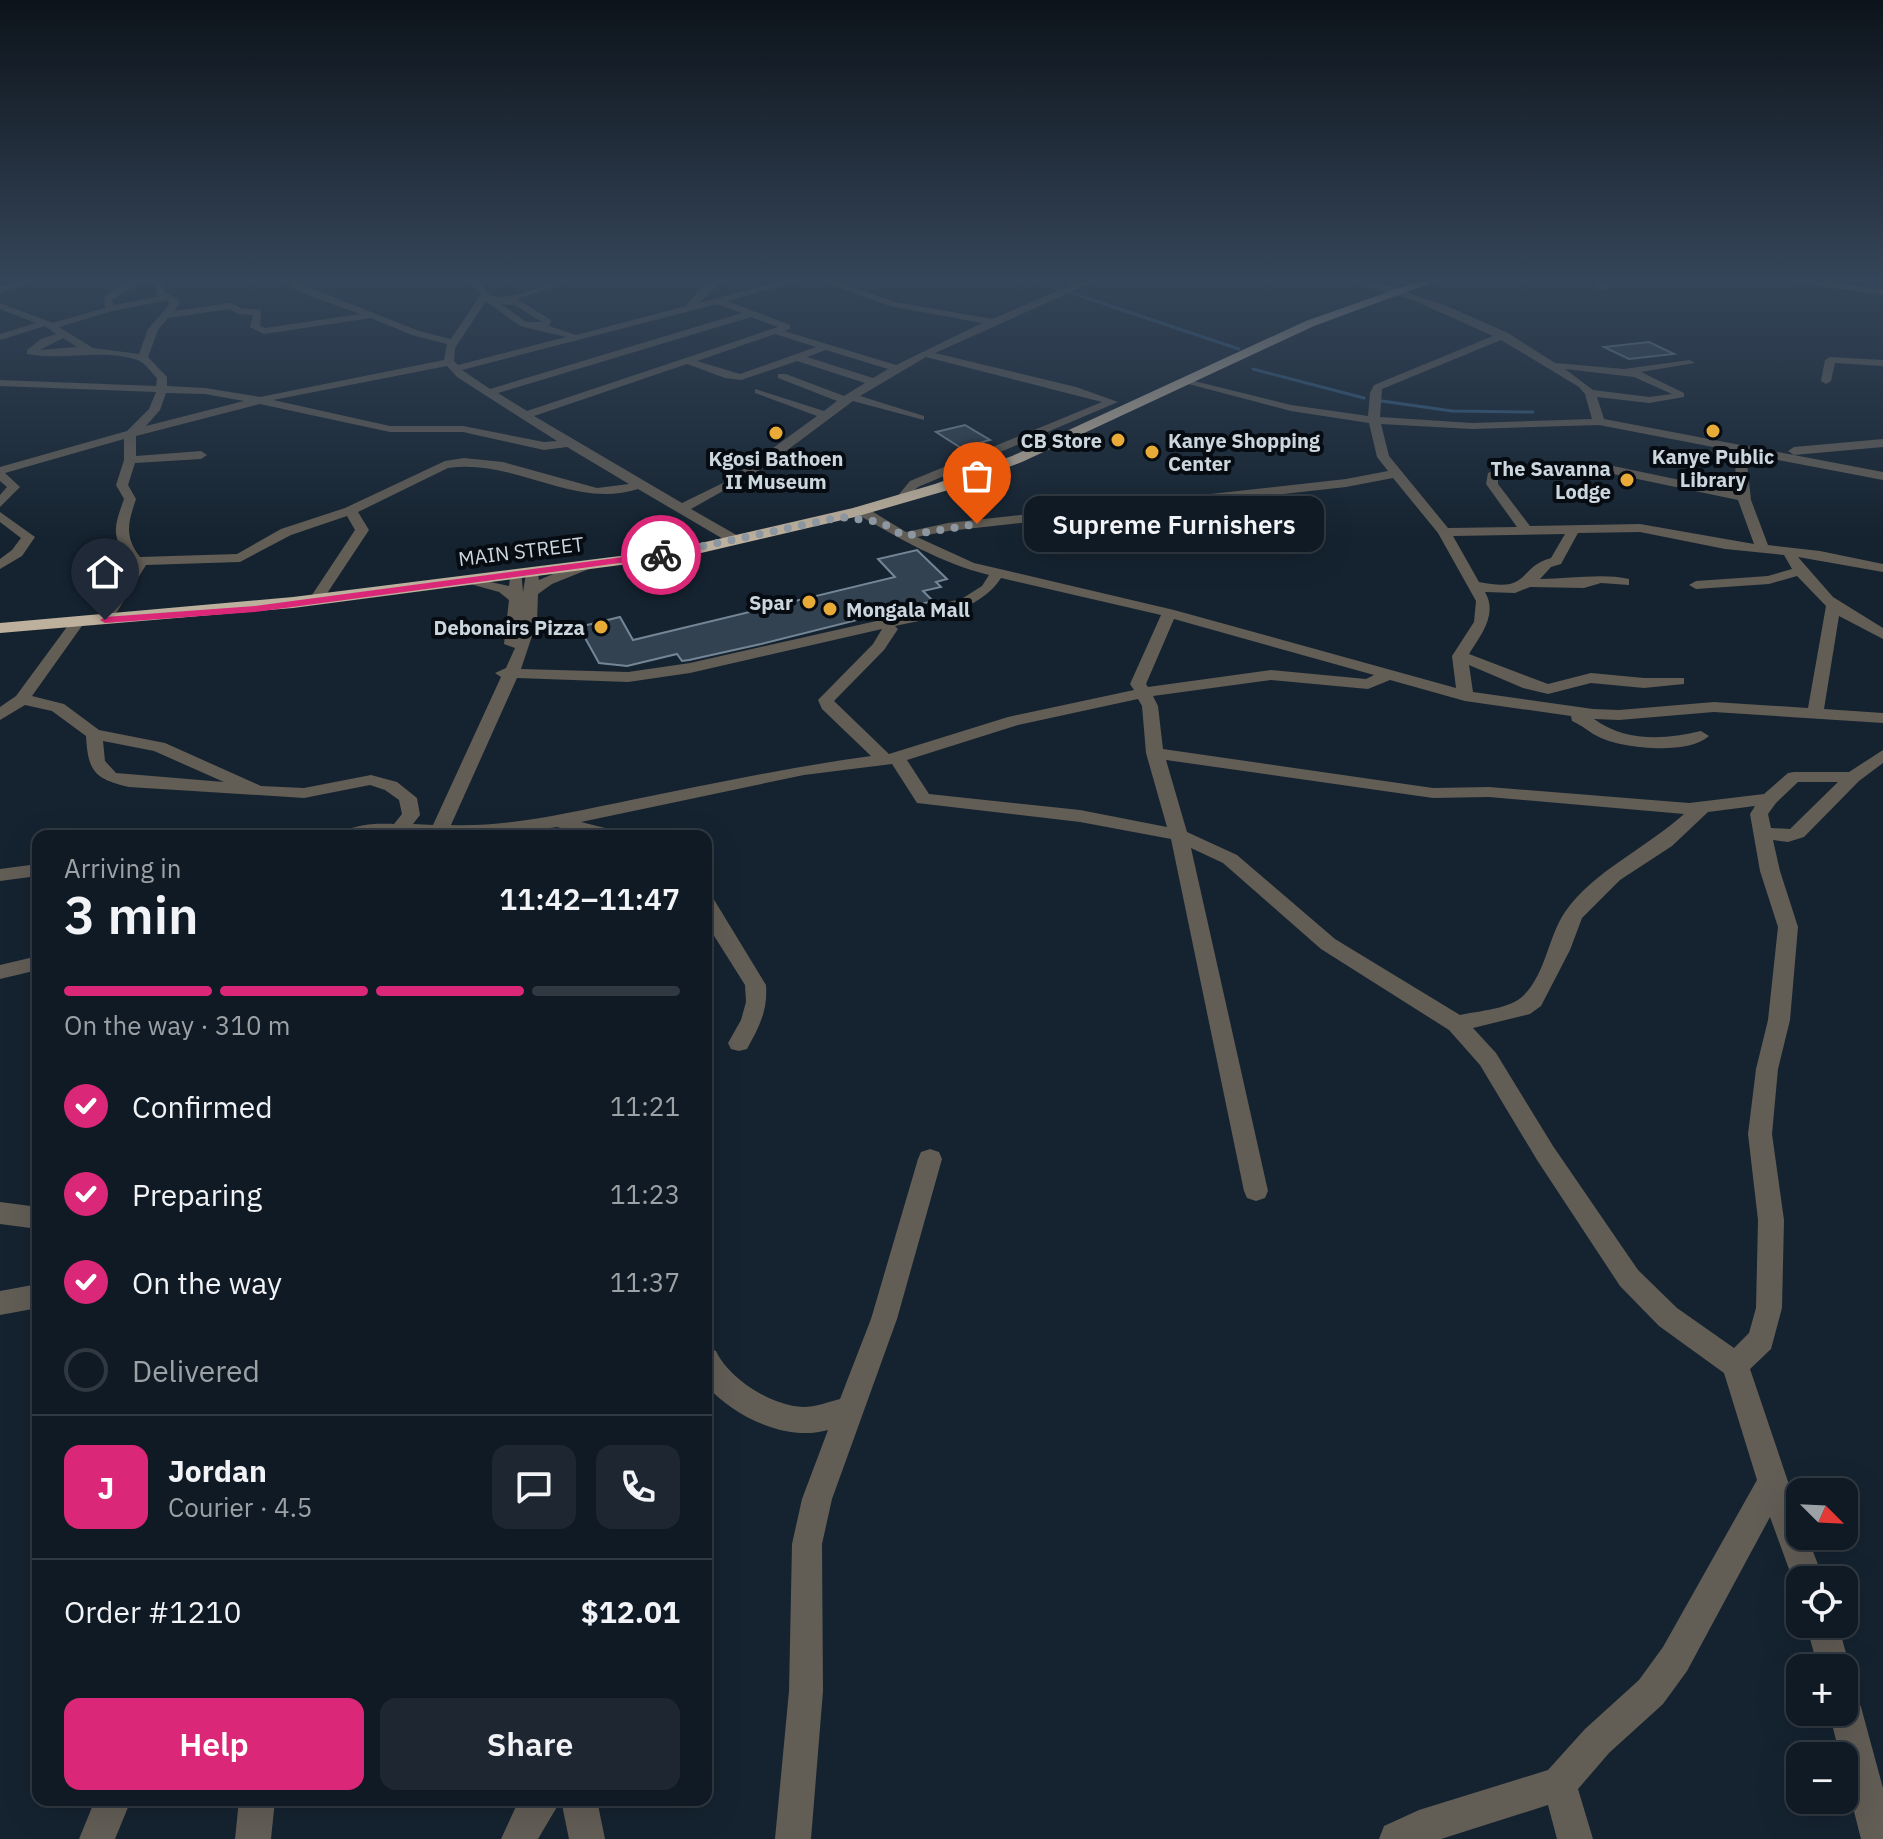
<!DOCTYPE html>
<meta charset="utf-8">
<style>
:root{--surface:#101a24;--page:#1e2731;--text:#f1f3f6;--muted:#9ca1a6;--line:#303841;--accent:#db2777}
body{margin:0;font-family:"IBM Plex Sans",sans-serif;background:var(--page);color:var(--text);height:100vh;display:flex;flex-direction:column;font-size:30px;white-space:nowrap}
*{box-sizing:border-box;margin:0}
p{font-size:26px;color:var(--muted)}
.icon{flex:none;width:44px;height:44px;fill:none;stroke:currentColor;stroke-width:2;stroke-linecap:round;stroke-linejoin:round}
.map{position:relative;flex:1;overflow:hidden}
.side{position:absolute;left:32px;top:830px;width:680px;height:976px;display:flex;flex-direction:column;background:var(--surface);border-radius:16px;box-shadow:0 8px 32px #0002,0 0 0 2px var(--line)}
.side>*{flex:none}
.needle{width:52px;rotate:114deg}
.buttons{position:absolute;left:1786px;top:1478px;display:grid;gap:16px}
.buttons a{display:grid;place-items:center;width:72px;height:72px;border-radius:16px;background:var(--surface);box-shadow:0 8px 32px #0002,0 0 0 2px var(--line);font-size:40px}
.pin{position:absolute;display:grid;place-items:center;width:68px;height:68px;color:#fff;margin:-82px -34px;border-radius:50% 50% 50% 0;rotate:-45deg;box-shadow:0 0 8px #0007}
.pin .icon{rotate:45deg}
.courier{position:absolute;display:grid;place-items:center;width:80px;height:80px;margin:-40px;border:6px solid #db2777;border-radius:50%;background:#fff;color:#222;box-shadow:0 2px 10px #0007}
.bubble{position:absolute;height:56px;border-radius:16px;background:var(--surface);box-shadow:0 8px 32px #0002,0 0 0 2px var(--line);font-size:26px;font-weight:600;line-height:56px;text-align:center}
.head em{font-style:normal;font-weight:600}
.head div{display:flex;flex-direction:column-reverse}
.head{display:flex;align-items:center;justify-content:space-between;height:136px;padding:0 32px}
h1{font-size:52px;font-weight:600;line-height:60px}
.bar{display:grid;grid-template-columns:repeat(4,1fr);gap:12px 8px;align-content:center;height:96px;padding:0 32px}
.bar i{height:10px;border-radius:6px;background:var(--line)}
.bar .selected{background:var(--accent)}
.bar p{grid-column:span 4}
.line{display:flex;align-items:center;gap:20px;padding:0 32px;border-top:2px solid var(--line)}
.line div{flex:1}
.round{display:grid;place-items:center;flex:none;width:84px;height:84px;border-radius:16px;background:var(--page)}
ol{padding:0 32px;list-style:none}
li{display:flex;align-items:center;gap:24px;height:88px}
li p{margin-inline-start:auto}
li .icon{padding:8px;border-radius:50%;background:var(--accent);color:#fff;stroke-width:4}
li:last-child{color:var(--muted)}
li i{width:44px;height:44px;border:4px solid var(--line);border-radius:50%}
.button{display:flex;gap:16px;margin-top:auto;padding:16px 32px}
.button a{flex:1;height:92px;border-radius:16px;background:var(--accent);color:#fff;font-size:32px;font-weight:600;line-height:92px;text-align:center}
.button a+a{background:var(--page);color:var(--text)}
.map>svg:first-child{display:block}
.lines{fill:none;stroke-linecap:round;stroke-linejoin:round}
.stream{stroke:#325a7c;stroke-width:3}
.building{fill:#334250;stroke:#748695;stroke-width:2}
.minor{fill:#625d55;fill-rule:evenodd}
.highway{fill:#bdb09c;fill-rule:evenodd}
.route{fill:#db2777}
.done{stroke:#8c97a1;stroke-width:8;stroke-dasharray:0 14.4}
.poi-dot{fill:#e8ab37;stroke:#060c12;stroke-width:3}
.labels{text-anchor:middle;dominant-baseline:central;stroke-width:8;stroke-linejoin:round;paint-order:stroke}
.far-poi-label{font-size:20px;font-weight:bold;fill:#ccd6de;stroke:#060c12;text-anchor:end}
.far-street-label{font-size:20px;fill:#ccd6de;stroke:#060c12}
</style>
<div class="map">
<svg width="1883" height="1839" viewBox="0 0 1883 1839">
<rect width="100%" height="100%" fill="#152330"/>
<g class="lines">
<g class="stream">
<path d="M 1036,281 L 1239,349"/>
<path d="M 1253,369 L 1364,398"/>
<path d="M 1382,401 L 1452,411 L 1533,412"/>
</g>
</g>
<g class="building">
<path d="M 1649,342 L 1674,354 L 1629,359 L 1604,347 Z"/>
<path d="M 965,425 L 990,440 L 961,448 L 936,432 Z"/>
<path d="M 917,550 L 947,579 L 936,582 L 941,587 L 923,591 L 933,601 L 761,644 L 689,660 L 682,661 L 677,654 L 627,666 L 599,663 L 579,627 L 620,617 L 633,640 L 895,577 L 878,559 Z"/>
</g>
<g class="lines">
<g class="minor">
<path d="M 19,281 L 34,281 L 0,293 L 0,287 Z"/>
<path d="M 133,281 L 151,281 L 129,289 L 112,300 L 114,305 L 158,297 L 154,281 L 163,281 L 164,292 L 178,299 L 179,305 L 174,311 L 231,303 L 241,308 L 261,310 L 260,326 L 265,328 L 360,314 L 305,294 L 281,281 L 293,281 L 419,331 L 451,339 L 481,294 L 468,281 L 480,281 L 490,295 C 511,303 547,281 572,281 L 517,299 L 551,320 L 549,326 L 576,335 L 686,306 L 701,288 L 711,281 L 722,281 L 699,303 L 782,281 L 798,281 L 727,301 L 790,325 L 790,329 L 784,331 L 896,365 L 982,323 L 890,306 L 821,281 L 835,281 L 895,302 L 992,319 L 1082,281 L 1095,281 L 935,353 L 1076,387 L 1118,402 L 918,487 L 902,502 L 896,498 L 910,481 L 1102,402 L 926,357 L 860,396 L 924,416 L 924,420 L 853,401 L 762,469 L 691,509 L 740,537 L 740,543 L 730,543 L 638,489 C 574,510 514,458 448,468 L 358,512 L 369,530 L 320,604 L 315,605 L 308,601 L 355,530 L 347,516 L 291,535 L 240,562 L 146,565 L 110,623 L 105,624 L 98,620 L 133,566 C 112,538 112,532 124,499 L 116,485 L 124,460 L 124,439 L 5,473 L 20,487 L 0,507 L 0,495 L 7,487 L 0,481 L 0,467 L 127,431 L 149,409 L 156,392 L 0,386 L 0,380 L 156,386 L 157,378 C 151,372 145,363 138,360 C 101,348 64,361 27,354 L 27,350 L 41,339 L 56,334 L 45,326 L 0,340 L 0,334 L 36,323 L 0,309 L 0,303 L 53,323 L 105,308 L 104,297 L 117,287 ZM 168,300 L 169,305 L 148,329 L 139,354 L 93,348 L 59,327 L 112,311 ZM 486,301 L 520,326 L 566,337 L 458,365 L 454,361 L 455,348 ZM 501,304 L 515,305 L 542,322 L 526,322 ZM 717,304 L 742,313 L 490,389 L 462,370 ZM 229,309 L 239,314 L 253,315 L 250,327 L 264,334 L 371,318 L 412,335 L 447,344 L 444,360 L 260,397 L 205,388 L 167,386 L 167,377 L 148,357 L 158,330 L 168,318 ZM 751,317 L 778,327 L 527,411 L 498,393 ZM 775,334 L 816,347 L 740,374 L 697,361 ZM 63,338 L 77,347 L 40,350 ZM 826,350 L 888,369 L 873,378 L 807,357 ZM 797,361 L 865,383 L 844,396 L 786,374 L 778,374 L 778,378 L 837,401 L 824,411 L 755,389 L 755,393 L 817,416 L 729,480 L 682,503 L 534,416 L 687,364 L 725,378 L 741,380 ZM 447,366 L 457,377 L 557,441 L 544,442 L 463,426 L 390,426 L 273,400 ZM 166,393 L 205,394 L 244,401 L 146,426 L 160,410 ZM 260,404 L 390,432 L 463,432 L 544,450 L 567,447 L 629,484 L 597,488 L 503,462 L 464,458 L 445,461 L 345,508 L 281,529 L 237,554 L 140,557 C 124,536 128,523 136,499 L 128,485 L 135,463 L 201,459 L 207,455 L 201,451 L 136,456 L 136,436 Z"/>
<path d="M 1350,281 L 1389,286 L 1449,307 L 1508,333 L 1555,363 L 1624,369 L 1690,360 L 1695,363 L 1641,372 L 1684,393 L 1684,397 L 1649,403 L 1597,397 L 1604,419 L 1883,472 L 1883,480 L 1746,454 L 1751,500 L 1768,545 L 1820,551 L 1883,564 L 1883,572 L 1798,557 L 1833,597 L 1883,628 L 1883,639 L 1839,616 L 1824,709 L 1883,713 L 1883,723 L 1714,712 L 1619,720 L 1594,719 C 1626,742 1664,740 1701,731 L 1709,736 C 1689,755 1623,749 1599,737 C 1590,733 1582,725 1572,721 L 1571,716 L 1465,701 L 1390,680 L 1368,689 L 1271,680 L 1153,696 L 1158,706 L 1163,749 L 1433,788 L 1489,787 L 1689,803 L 1764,794 L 1788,773 L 1794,772 L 1849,772 L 1883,750 L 1883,763 L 1859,781 L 1804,837 L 1788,842 L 1773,840 L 1780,871 L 1798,927 L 1790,1020 L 1778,1069 L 1772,1134 L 1784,1220 L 1782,1308 L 1771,1349 L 1750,1369 L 1800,1517 L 1800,1536 L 1807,1536 L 1824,1580 L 1800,1580 L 1800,1592 L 1797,1591 L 1770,1517 L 1687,1671 L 1663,1704 L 1609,1753 L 1578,1789 L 1593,1839 L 1557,1839 L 1548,1805 L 1441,1839 L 1379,1839 L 1384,1826 L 1419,1810 L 1548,1770 L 1585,1729 L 1639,1680 L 1663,1647 L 1757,1480 L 1724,1373 L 1659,1326 L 1620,1286 L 1537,1160 L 1480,1065 L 1449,1030 L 1321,949 L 1223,863 L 1191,848 L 1268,1191 L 1265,1198 L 1256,1201 L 1247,1198 L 1244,1191 L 1171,839 L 1080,822 L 917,803 L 892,764 L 804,775 L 581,822 L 621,832 L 623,836 L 592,836 L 557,827 L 497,836 L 338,836 C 350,824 377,823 394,824 L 402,814 L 399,800 L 385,790 L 370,785 L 304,798 L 129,787 C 94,779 88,771 86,736 L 52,711 L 25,705 L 0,720 L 0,707 L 16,696 L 72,620 L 77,619 L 84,623 L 32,696 L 64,704 L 99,730 L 165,743 L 261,786 L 304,788 L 371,775 L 397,782 L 417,798 L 420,815 L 413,824 L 433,825 L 501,677 L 495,673 L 506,668 L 515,648 L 504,644 L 509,600 L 499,592 L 463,582 L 463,576 L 509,586 L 511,570 L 521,570 L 523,592 L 527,568 L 537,568 L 539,580 L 579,563 L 589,563 L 589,569 L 552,584 L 538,594 L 537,621 L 521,669 L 628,672 L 690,663 L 903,615 L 963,598 L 982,586 L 989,575 C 940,563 899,538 855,513 L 855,507 L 865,507 L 906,532 L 948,523 L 1346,479 L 1388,471 L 1377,457 L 1369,423 L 1291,411 L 1181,382 L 1186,379 L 1291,405 L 1368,416 L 1370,393 L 1374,385 L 1493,336 L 1413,300 ZM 1501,340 L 1579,387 L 1585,394 L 1592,419 L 1472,423 L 1380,417 L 1382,389 ZM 1565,369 L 1634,377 L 1672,394 L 1649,397 L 1593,390 ZM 1381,424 L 1472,429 L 1599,425 L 1734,451 L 1737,492 L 1599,463 L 1499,468 L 1488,473 L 1486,484 L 1517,527 L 1448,528 L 1389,456 ZM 1599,471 L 1738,500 L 1754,544 L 1640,524 L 1530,526 L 1498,484 L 1498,478 L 1502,476 ZM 1393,478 L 1438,533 L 1476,601 L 1474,622 L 1452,656 L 1456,688 L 1174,610 L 974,563 L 917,537 L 948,531 L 1346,487 ZM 1640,532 L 1725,549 L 1784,555 L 1792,569 L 1768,576 L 1696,581 L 1689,585 L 1696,589 L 1769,584 L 1797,576 L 1826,606 L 1808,708 L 1714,702 L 1619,710 L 1593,709 L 1473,692 L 1469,665 L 1523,688 L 1548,694 L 1591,683 L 1644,688 L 1684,684 L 1684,678 L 1644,678 L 1591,673 L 1548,684 L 1469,654 C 1481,635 1498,614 1485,592 L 1515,593 L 1530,587 L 1584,588 L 1601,583 L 1629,585 L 1629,579 C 1602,573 1569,579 1540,579 L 1551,567 L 1561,564 L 1578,533 ZM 1565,534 L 1551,558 C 1516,568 1532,593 1479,582 L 1453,536 ZM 1001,578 L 1161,615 L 1130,684 L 1134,690 L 1008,717 L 889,754 L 834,701 L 884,650 L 898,629 L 895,626 C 932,618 980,611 1001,578 ZM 1174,619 L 1374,675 L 1366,679 L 1271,670 L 1148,687 L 1146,684 ZM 882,629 L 873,644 L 818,700 L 822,709 L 871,756 C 790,767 711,784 631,800 C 572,812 512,827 451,825 L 517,678 L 628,682 L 690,673 ZM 1138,699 L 1142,706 L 1146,753 L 1167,827 L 1080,810 L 929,794 L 907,760 L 1018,725 ZM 103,741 L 154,751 L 224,782 L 116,773 L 105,761 ZM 1166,760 L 1433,798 L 1489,797 L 1684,814 C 1648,847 1592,872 1565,912 C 1548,937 1546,973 1524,995 C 1511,1009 1478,1011 1460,1015 L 1335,939 L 1237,855 L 1187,832 ZM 1798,782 L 1838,782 L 1790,829 L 1771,828 L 1768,814 L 1776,803 ZM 1755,806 L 1750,814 L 1760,871 L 1778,927 L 1768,1020 L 1756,1069 L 1748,1134 L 1758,1220 L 1756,1308 L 1749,1333 L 1734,1348 L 1677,1308 L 1638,1270 L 1553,1146 L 1496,1053 L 1473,1028 L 1530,1014 L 1541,1006 L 1570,950 L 1582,918 L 1620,880 L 1672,846 L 1708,812 Z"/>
<path d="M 1593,281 L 1602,281 L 1609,288 L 1601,290 Z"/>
<path d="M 1786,281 L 1816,281 L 1883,289 L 1883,295 Z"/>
<path d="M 1830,357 L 1883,360 L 1883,366 L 1835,363 L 1831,381 L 1826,384 L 1821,381 L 1825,360 Z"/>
<path d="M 1883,439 L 1883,447 L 1794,455 L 1788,451 L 1794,447 Z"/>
<path d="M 0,512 L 35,537 L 22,556 L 0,569 L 0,559 L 12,550 L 21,538 L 0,522 Z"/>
<path d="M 38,864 L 38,876 L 0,881 L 0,869 Z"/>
<path d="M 706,896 L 713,898 L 766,985 C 768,1011 759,1027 747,1049 L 739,1051 L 731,1049 L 728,1043 L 741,1020 L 746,1002 L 745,985 L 706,923 Z"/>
<path d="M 38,956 L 38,970 L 0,979 L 0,965 Z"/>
<path d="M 930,1149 L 939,1152 L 942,1159 L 897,1319 L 832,1499 L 822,1544 L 823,1691 L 811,1839 L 775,1839 L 789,1691 L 792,1544 L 802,1499 L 828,1430 C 787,1442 734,1417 706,1385 L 706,1347 L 716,1351 C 729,1379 772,1406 803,1407 C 816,1407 828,1402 840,1399 L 871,1319 L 918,1159 L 921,1152 Z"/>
<path d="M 0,1202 L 38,1207 L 38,1229 L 0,1224 Z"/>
<path d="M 38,1284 L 38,1308 L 0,1315 L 0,1291 Z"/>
<path d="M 1806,1624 L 1838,1624 L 1850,1668 L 1846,1680 L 1844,1668 L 1818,1668 Z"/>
<path d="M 1844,1690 L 1856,1695 L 1861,1707 L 1883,1788 L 1883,1839 L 1861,1839 L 1844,1772 L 1844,1756 L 1840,1756 L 1829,1712 L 1844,1712 Z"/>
<path d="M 95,1800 L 131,1800 L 115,1839 L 79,1839 Z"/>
<path d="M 239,1800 L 275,1800 L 271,1839 L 235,1839 Z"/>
<path d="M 519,1800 L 561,1800 L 538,1839 L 501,1839 Z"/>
<path d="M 561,1800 L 597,1800 L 605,1839 L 569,1839 Z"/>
</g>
<path class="highway" d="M 1419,281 L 1436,281 L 1314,326 L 1022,462 L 945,491 L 855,517 L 701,553 L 636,563 L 293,608 L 0,633 L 0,623 L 293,597 L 636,554 L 701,543 L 853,508 L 935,484 L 1012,456 L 1306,321 Z"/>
</g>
<linearGradient id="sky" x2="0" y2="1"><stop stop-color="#0c131a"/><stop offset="0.52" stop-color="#354559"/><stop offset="1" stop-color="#354559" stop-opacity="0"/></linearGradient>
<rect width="1883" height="539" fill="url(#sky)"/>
<path class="route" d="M 661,552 L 664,557 L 255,612 L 105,623 L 100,620 L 105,617 L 255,606 Z"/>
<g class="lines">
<path class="done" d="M 661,555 L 841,517 L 881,522 L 904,536 L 977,524"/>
</g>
<g class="poi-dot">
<circle cx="1713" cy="431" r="8"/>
<circle cx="776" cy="433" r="8"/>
<circle cx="1118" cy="440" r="8"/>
<circle cx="1152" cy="452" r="8"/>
<circle cx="1627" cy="480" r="8"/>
<circle cx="809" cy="602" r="8"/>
<circle cx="830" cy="609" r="8"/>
<circle cx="601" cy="627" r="8"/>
</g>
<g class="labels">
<g class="far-poi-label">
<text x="1102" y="440">CB Store</text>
<text x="1168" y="440" text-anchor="start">Kanye Shopping<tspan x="1168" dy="23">Center</tspan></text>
<text x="1713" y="456" text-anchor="middle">Kanye Public<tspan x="1713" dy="23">Library</tspan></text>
<text x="776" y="458" text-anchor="middle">Kgosi Bathoen<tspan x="776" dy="23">II Museum</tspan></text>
<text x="1611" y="468">The Savanna<tspan x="1611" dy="23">Lodge</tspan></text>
<text x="793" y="602">Spar</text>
<text x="846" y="609" text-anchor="start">Mongala Mall</text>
<text x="585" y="627">Debonairs Pizza</text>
</g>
<g class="far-street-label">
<text transform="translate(521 551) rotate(-7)">MAIN STREET</text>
</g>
</g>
</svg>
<div class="buttons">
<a><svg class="needle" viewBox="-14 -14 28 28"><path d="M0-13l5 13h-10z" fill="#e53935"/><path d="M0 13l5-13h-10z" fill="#9ca1a6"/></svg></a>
<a><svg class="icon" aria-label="locate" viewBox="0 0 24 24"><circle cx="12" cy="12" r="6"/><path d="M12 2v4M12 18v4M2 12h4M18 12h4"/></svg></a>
<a>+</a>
<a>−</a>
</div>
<div class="pin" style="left:977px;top:524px;background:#ea580c"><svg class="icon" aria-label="bag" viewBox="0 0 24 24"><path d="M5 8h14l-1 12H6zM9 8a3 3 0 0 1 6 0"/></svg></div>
<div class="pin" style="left:105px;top:620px;background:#1f2937"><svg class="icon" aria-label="home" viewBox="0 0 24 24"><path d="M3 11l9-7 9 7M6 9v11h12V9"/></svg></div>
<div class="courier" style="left:661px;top:555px"><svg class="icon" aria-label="bike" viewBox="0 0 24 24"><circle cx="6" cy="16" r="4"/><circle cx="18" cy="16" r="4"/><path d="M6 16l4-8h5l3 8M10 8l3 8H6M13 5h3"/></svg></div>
<div class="bubble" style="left:1024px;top:496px;width:300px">Supreme Furnishers</div>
<section class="side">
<div class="head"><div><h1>3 min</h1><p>Arriving in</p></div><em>11:42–11:47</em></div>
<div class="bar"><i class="selected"></i><i class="selected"></i><i class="selected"></i><i></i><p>On the way · 310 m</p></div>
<ol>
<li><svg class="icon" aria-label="check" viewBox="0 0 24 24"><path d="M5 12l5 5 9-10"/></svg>Confirmed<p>11:21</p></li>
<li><svg class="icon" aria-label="check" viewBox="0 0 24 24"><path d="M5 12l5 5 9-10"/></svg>Preparing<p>11:23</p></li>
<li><svg class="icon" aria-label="check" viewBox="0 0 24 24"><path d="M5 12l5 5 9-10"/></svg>On the way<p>11:37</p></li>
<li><i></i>Delivered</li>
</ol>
<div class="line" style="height:144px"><b class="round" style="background:var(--accent);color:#fff">J</b><div><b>Jordan</b><p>Courier · 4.5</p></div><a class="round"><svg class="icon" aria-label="chat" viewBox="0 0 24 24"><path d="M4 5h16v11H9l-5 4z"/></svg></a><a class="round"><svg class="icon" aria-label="phone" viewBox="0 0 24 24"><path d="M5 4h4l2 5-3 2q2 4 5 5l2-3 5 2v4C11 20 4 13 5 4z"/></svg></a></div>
<div class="line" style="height:104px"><div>Order #1210</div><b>$12.01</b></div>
<div class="button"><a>Help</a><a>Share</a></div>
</section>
</div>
